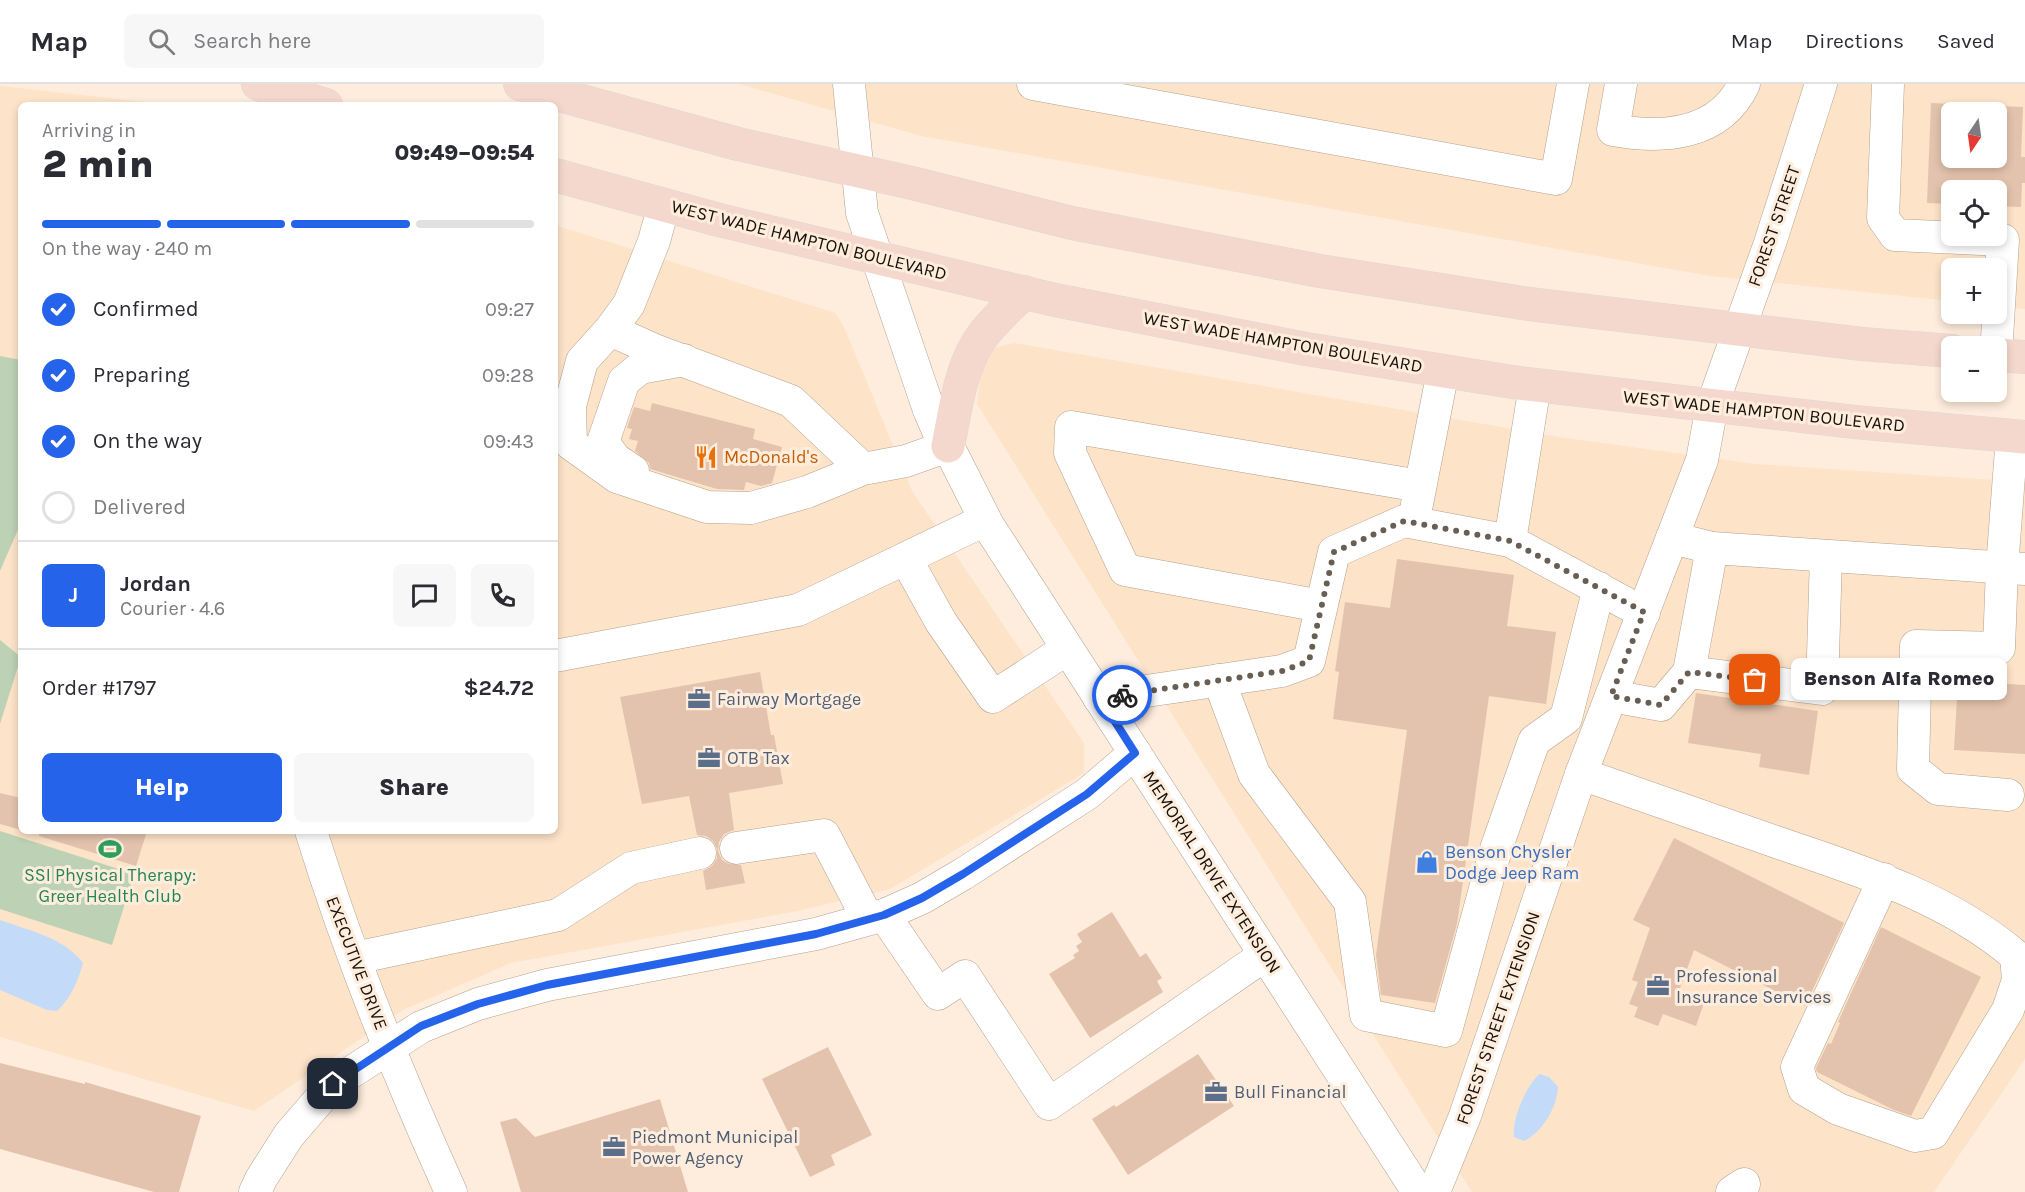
<!DOCTYPE html>
<meta charset="utf-8">
<style>
:root{--surface:#fff;--page:#f7f7f7;--text:#2b2b33;--muted:#7c7c81;--line:#e1e1e2;--accent:#2563eb}
body{margin:0;font-family:Karla,sans-serif;background:var(--page);color:var(--text);height:100vh;display:flex;flex-direction:column;font-size:22px;white-space:nowrap}
*{box-sizing:border-box;margin:0}
p{font-size:20px;color:var(--muted)}
.icon{flex:none;width:33px;height:33px;fill:none;stroke:currentColor;stroke-width:2;stroke-linecap:round;stroke-linejoin:round}
.map{position:relative;flex:1;overflow:hidden}
.side{position:absolute;left:18px;top:18px;width:540px;height:732px;display:flex;flex-direction:column;background:var(--surface);border-radius:9px;box-shadow:0 3px 9px #0003}
.side>*{flex:none}
.needle{width:39px;rotate:193deg}
.controls{position:absolute;left:1941px;top:18px;display:grid;gap:12px}
.controls a{display:grid;place-items:center;width:66px;height:66px;border-radius:9px;background:var(--surface);box-shadow:0 3px 9px #0003;font-size:30px}
.pin{position:absolute;display:grid;place-items:center;width:51px;height:51px;color:#fff;margin:-26px;border-radius:12px;box-shadow:0 3px 9px #0006}
.courier{position:absolute;display:grid;place-items:center;width:60px;height:60px;margin:-30px;border:4px solid #2563eb;border-radius:50%;background:#fff;color:#222;box-shadow:0 2px 8px #0007}
.bubble{position:absolute;height:42px;border-radius:9px;background:var(--surface);box-shadow:0 3px 9px #0003;font-size:20px;font-weight:800;line-height:42px;text-align:center}
.overview em{font-style:normal;font-weight:800}
.overview div{display:flex;flex-direction:column-reverse}
.overview{display:flex;align-items:center;justify-content:space-between;height:102px;padding:0 24px}
h1{font-size:39px;font-weight:800;line-height:45px}
.bar{display:grid;grid-template-columns:repeat(4,1fr);gap:9px 6px;align-content:center;height:72px;padding:0 24px}
.bar i{height:8px;border-radius:4px;background:var(--line)}
.bar .current{background:var(--accent)}
.bar p{grid-column:span 4}
.line{display:flex;align-items:center;gap:15px;padding:0 24px;border-top:2px solid var(--line)}
.line div{flex:1}
.round{display:grid;place-items:center;flex:none;width:63px;height:63px;border-radius:9px;background:var(--page)}
ol{padding:0 24px;list-style:none}
li{display:flex;align-items:center;gap:18px;height:66px}
li p{margin-inline-start:auto}
li .icon{padding:6px;border-radius:50%;background:var(--accent);color:#fff;stroke-width:4}
li:last-child{color:var(--muted)}
li i{width:33px;height:33px;border:3px solid var(--line);border-radius:50%}
.cta{display:flex;gap:12px;margin-top:auto;padding:12px 24px}
.cta a{flex:1;height:69px;border-radius:9px;background:var(--accent);color:#fff;font-size:24px;font-weight:800;line-height:69px;text-align:center}
.cta a+a{background:var(--page);color:var(--text)}
header{display:flex;align-items:center;gap:36px;box-sizing:border-box;height:84px;padding:0 30px;background:var(--surface);border-bottom:2px solid var(--line)}
header strong{font-size:28px}
nav{display:flex;gap:33px;margin-inline-start:auto;font-size:21px}
.search{width:420px;height:54px;background:var(--page);display:flex;align-items:center;gap:15px;box-sizing:border-box;padding:0 21px;border-radius:9px;color:var(--muted);font-size:22px}
.map>svg:first-child{display:block}
.built{fill:#fde3c8;fill-rule:evenodd}
.green{fill:#bdd1b4}
.water{fill:#c3dbf8}
.building{fill:#e3c3ad}
.lines{fill:none;stroke-linecap:round;stroke-linejoin:round}
.minor-casing{stroke:#b4a18e;stroke-width:33}
.major-casing{stroke:#dad9d8;stroke-width:34}
.minor{stroke:#fff;stroke-width:32}
.major{stroke:#f5d8cd;stroke-width:33}
.done{stroke:#685e54;stroke-width:6;stroke-dasharray:0 10.8}
.route{stroke:#2563eb;stroke-width:8}
.labels{text-anchor:middle;dominant-baseline:central;stroke-width:6;stroke-linejoin:round;paint-order:stroke}
.street-label{font-size:18px;fill:#18110a;stroke:#feeddd}
.food-label{font-size:18px;fill:#c56008;stroke:#feeddd;text-anchor:start}
.service-label{font-size:18px;fill:#4e5e75;stroke:#feeddd;text-anchor:start}
.shop-label{font-size:18px;fill:#366cbe;stroke:#feeddd;text-anchor:start}
.leisure-label{font-size:18px;fill:#27864d;stroke:#feeddd}
</style>
<header>
<strong>Map</strong>
<div class="search"><svg class="icon" aria-label="search" viewBox="0 0 24 24"><circle cx="10" cy="10" r="6"/><path d="M15 15l6 6"/></svg>Search here</div>
<nav><a>Map</a><a>Directions</a><a>Saved</a></nav>
</header>
<div class="map">
<svg width="2025" height="1108" viewBox="0 0 2025 1108">
<rect width="100%" height="100%" fill="#feeddd"/>
<g class="built">
<path d="M 739,0 L 2025,0 L 2025,225 L 1997,222 L 1996,184 L 1952,184 L 1951,217 L 1710,192 L 921,52 ZM 1952,28 L 1996,28 L 1996,74 L 1952,74 ZM 1952,106 L 1996,106 L 1996,152 L 1952,152 Z"/>
<path d="M 0,2 L 172,21 L 21,21 L 21,276 L 0,272 Z"/>
<path d="M 555,141 L 835,229 L 844,243 L 912,407 L 1084,659 L 1084,689 L 890,805 L 798,827 L 511,879 L 403,926 L 254,1027 L 0,953 L 0,640 L 21,573 L 0,556 L 0,487 L 21,439 L 21,747 L 555,747 Z"/>
<path d="M 1014,259 L 1559,353 L 1756,380 L 2025,398 L 2025,975 L 1934,1108 L 1472,1108 L 977,320 L 980,290 L 993,264 Z"/>
</g>
<g class="green">
<path d="M 0,272 L 21,276 L 21,439 L 0,487 Z"/>
<path d="M 0,556 L 21,573 L 0,640 Z"/>
<path d="M 0,747 L 134,790 L 112,861 L 0,825 Z"/>
</g>
<g class="water">
<path d="M 0,836 C 30,847 63,853 83,879 C 78,897 71,914 57,927 L 47,926 L 0,906 Z"/>
<path d="M 1540,990 L 1549,993 L 1558,1003 C 1557,1024 1542,1048 1524,1057 L 1514,1053 C 1511,1037 1527,999 1540,990 Z"/>
</g>
<g class="building">
<path d="M 1931,19 L 1952,20 L 1952,74 L 1996,74 L 1996,22 L 2023,23 L 2021,73 L 2025,73 L 2025,99 L 2022,99 L 2021,123 L 1996,122 L 1996,106 L 1952,106 L 1952,120 L 1927,119 Z"/>
<path d="M 652,319 L 755,345 L 753,355 L 782,363 L 772,399 L 761,402 L 746,398 L 744,406 L 717,405 L 650,385 L 649,379 L 635,367 L 638,357 L 629,355 L 632,345 L 627,344 L 634,323 L 650,327 Z"/>
<path d="M 1397,475 L 1514,491 L 1507,542 L 1556,548 L 1546,620 L 1489,612 L 1457,840 L 1435,919 L 1381,911 L 1376,871 L 1407,646 L 1333,635 L 1339,588 L 1335,587 L 1345,518 L 1390,524 Z"/>
<path d="M 760,588 L 771,651 L 774,651 L 783,700 L 729,709 L 734,746 L 724,750 L 719,758 L 718,767 L 722,776 L 729,780 L 741,781 L 745,799 L 706,806 L 703,787 L 712,782 L 717,774 L 717,765 L 713,757 L 706,752 L 697,751 L 689,712 L 642,720 L 620,613 Z"/>
<path d="M 1958,597 L 2025,601 L 2025,670 L 1954,666 Z"/>
<path d="M 1696,609 L 1818,627 L 1809,691 L 1759,683 L 1761,670 L 1688,659 Z"/>
<path d="M 0,709 L 21,714 L 21,746 L 0,740 Z"/>
<path d="M 39,747 L 147,747 L 136,782 L 39,752 Z"/>
<path d="M 1674,754 L 1844,839 L 1805,922 L 1694,866 L 1679,907 L 1705,916 L 1696,942 L 1663,930 L 1658,942 L 1634,933 L 1638,923 L 1629,920 L 1638,898 L 1632,896 L 1650,844 L 1633,836 Z"/>
<path d="M 1112,828 L 1140,873 L 1146,869 L 1162,894 L 1157,897 L 1163,908 L 1090,954 L 1049,890 L 1075,874 L 1073,871 L 1079,867 L 1076,862 L 1082,858 L 1077,850 Z"/>
<path d="M 1881,843 L 1981,893 L 1911,1032 L 1894,1026 L 1817,988 L 1816,984 L 1828,959 L 1831,960 L 1840,939 L 1838,938 Z"/>
<path d="M 828,963 L 872,1051 L 831,1071 L 835,1081 L 810,1093 L 762,995 Z"/>
<path d="M 1198,970 L 1234,1022 L 1128,1091 L 1092,1035 L 1114,1021 L 1116,1023 Z"/>
<path d="M 0,979 L 85,1000 L 85,998 L 201,1032 L 179,1108 L 154,1108 L 0,1065 Z"/>
<path d="M 660,1015 L 688,1108 L 521,1108 L 500,1038 L 516,1034 L 535,1053 Z"/>
</g>
<g class="lines">
<g class="minor-casing">
<g id="minor">
<path d="M 849,0 L 862,129 L 929,326 L 940,351 L 948,362 L 988,441 L 1418,1108"/>
<path d="M 1033,0 L 1556,95 L 1573,0"/>
<path d="M 1621,0 L 1613,46 C 1663,55 1719,52 1744,0"/>
<path d="M 1888,0 L 1883,134 L 1895,151 L 2003,156 L 1996,271"/>
<path d="M 610,246 L 629,220 L 654,157 L 664,121"/>
<path d="M 863,385 L 791,317 L 657,267 L 610,246 L 582,277 L 570,322 L 571,360 L 617,393 L 707,423 L 751,424 L 807,408 L 863,385 L 906,377 L 948,362"/>
<path d="M 633,387 L 615,375 L 603,358 L 624,297 L 640,284 L 684,276"/>
<path d="M 1417,420 L 1443,287"/>
<path d="M 1672,454 L 1712,464 L 2025,485"/>
<path d="M 1510,457 L 1535,301"/>
<path d="M 906,475 L 941,538 L 993,613 L 1067,565"/>
<path d="M 1321,522 L 1125,486 L 1070,369 L 1071,343 L 1420,402"/>
<path d="M 555,572 L 798,526 L 985,436"/>
<path d="M 1689,588 L 1712,464"/>
<path d="M 1219,596 L 1254,690 L 1350,818 L 1366,931 L 1446,947 L 1496,765 L 1534,657 L 1566,634 L 1599,504"/>
<path d="M 1611,612 L 1661,621 L 1689,588 L 1822,605 L 1826,472"/>
<path d="M 1099,614 L 1282,587 L 1309,577 L 1334,468 L 1404,437 L 1510,457 L 1644,529"/>
<path d="M 1581,690 C 1647,713 1713,736 1779,759 C 1862,787 1948,814 2016,872 L 2018,896 L 2008,926 L 1933,1049 L 1915,1052 L 1838,1025 L 1804,1005 L 1797,983 L 1884,795"/>
<path d="M 2008,711 L 1938,705 L 1913,685 L 1916,562 L 1999,564 L 2002,484 L 2012,352"/>
<path d="M 311,747 C 349,870 398,991 451,1108"/>
<path d="M 736,764 L 824,751 L 868,835"/>
<path d="M 884,831 L 938,910 L 965,892 L 1049,1020 L 1265,871"/>
<path d="M 355,874 L 558,831 L 631,784 L 700,769"/>
<path d="M 255,1108 L 261,1095 L 289,1051 L 333,1000 L 421,943 L 478,920 L 547,901 L 816,850 L 884,831 L 922,814 L 963,790 L 1087,710 L 1135,669"/>
<path d="M 1434,1108 L 1465,1032 L 1581,690 L 1702,376 L 1712,322 L 1770,159 L 1821,0"/>
<path d="M 1732,1108 L 1744,1100"/>
</g>
</g>
<g class="major-casing">
<g id="major">
<path d="M 258,0 L 326,21"/>
<path d="M 520,0 L 738,60 L 912,99 L 1072,139 L 1320,187 L 1529,220 L 1862,260 L 1952,267"/>
<path d="M 555,91 L 719,136 L 1055,216 L 1306,265 L 1519,299 L 1855,338 L 2025,353"/>
<path d="M 1996,271 L 2025,273"/>
<path d="M 948,362 C 955,329 959,290 977,260 C 989,240 1008,225 1024,208"/>
</g>
</g>
<use href="#minor" class="minor"/>
<use href="#major" class="major"/>
</g>
<g class="lines">
<path class="done" d="M 1122,611 L 1282,587 L 1309,577 L 1334,468 L 1404,437 L 1510,457 L 1644,528 L 1611,612 L 1661,621 L 1689,588 L 1755,596"/>
<path class="route" d="M 333,1000 L 421,942 L 478,920 L 547,901 L 816,850 L 884,831 L 922,814 L 963,790 L 1087,710 L 1135,669 L 1100,614 L 1122,611"/>
</g>
<defs>
<g id="restaurant-bare" transform="scale(1.8)"><path d="M-5-6h1v4h1v-4h1v4h1v-4h1v5L-1.5 .5V6h-2V.5L-5-1ZM5-6V6H3V1.5H1.5Q1.5-4 5-6Z" fill="#e8710a" stroke="#feeddd" stroke-width="2.5" paint-order="stroke"/></g>
<g id="office-bare" transform="scale(1.8)"><path d="M-6-3h4V-5.5h4V-3h4V5H-6ZM-1-4.5V-3h2v-1.5ZM-6 0V1H6V0Z" fill="#5c6f8a" stroke="#feeddd" stroke-width="2.5" paint-order="stroke"/></g>
<g id="stadium-bare" transform="scale(1.8)"><path d="M0-5a6.5 5 0 1 0 0 10a6.5 5 0 1 0 0-10ZM-3.5-1.8h7v3.6h-7Z" fill="#2e9e5b" stroke="#feeddd" stroke-width="2.5" paint-order="stroke"/></g>
<g id="shop-bare" transform="scale(1.8)"><path d="M-5-2.5h2.3a2.7 3.5 0 0 1 5.4 0H5L5.5 6h-11ZM-1.5-2.5h3a1.5 2.3 0 0 0-3 0Z" fill="#3f7fe0" stroke="#feeddd" stroke-width="2.5" paint-order="stroke"/></g>
</defs>
<g fill-rule="evenodd">
<use href="#restaurant-bare" x="706" y="373"/>
<use href="#office-bare" x="699" y="615"/>
<use href="#office-bare" x="709" y="674"/>
<use href="#stadium-bare" x="110" y="765"/>
<use href="#shop-bare" x="1427" y="778"/>
<use href="#office-bare" x="1658" y="902"/>
<use href="#office-bare" x="1216" y="1008"/>
<use href="#office-bare" x="614" y="1063"/>
</g>
<g class="labels">
<g class="street-label">
<text transform="translate(1774 142) rotate(-71)">FOREST STREET</text>
<text transform="translate(809 156) rotate(14)">WEST WADE HAMPTON BOULEVARD</text>
<text transform="translate(1283 258) rotate(10)">WEST WADE HAMPTON BOULEVARD</text>
<text transform="translate(1764 327) rotate(6)">WEST WADE HAMPTON BOULEVARD</text>
<text transform="translate(1212 788) rotate(57)">MEMORIAL DRIVE EXTENSION</text>
<text transform="translate(357 879) rotate(69)">EXECUTIVE DRIVE</text>
<text transform="translate(1498 934) rotate(-71)">FOREST STREET EXTENSION</text>
</g>
<g class="food-label">
<text x="724" y="373">McDonald's</text>
</g>
<g class="service-label">
<text x="717" y="615">Fairway Mortgage</text>
<text x="727" y="674">OTB Tax</text>
<text x="1676" y="892">Professional<tspan x="1676" dy="21">Insurance Services</tspan></text>
<text x="1234" y="1008">Bull Financial</text>
<text x="632" y="1053">Piedmont Municipal<tspan x="632" dy="21">Power Agency</tspan></text>
</g>
<g class="shop-label">
<text x="1445" y="768">Benson Chysler<tspan x="1445" dy="21">Dodge Jeep Ram</tspan></text>
</g>
<g class="leisure-label">
<text x="110" y="791">SSI Physical Therapy:<tspan x="110" dy="21">Greer Health Club</tspan></text>
</g>
</g>
</svg>
<div class="controls">
<a><svg class="needle" viewBox="-14 -14 28 28"><path d="M0-13l5 13h-10z" fill="#e53935"/><path d="M0 13l5-13h-10z" fill="#7c7c81"/></svg></a>
<a><svg class="icon" aria-label="locate" viewBox="0 0 24 24"><circle cx="12" cy="12" r="6"/><path d="M12 2v4M12 18v4M2 12h4M18 12h4"/></svg></a>
<a>+</a>
<a>−</a>
</div>
<div class="pin" style="left:1755px;top:596px;background:#ea580c"><svg class="icon" aria-label="bag" viewBox="0 0 24 24"><path d="M5 8h14l-1 12H6zM9 8a3 3 0 0 1 6 0"/></svg></div>
<div class="pin" style="left:333px;top:1000px;background:#1f2937"><svg class="icon" aria-label="home" viewBox="0 0 24 24"><path d="M3 11l9-7 9 7M6 9v11h12V9"/></svg></div>
<div class="courier" style="left:1122px;top:611px"><svg class="icon" aria-label="bike" viewBox="0 0 24 24"><circle cx="6" cy="16" r="4"/><circle cx="18" cy="16" r="4"/><path d="M6 16l4-8h5l3 8M10 8l3 8H6M13 5h3"/></svg></div>
<div class="bubble" style="left:1791px;top:574px;width:216px">Benson Alfa Romeo</div>
<section class="side">
<div class="overview"><div><h1>2 min</h1><p>Arriving in</p></div><em>09:49–09:54</em></div>
<div class="bar"><i class="current"></i><i class="current"></i><i class="current"></i><i></i><p>On the way · 240 m</p></div>
<ol>
<li><svg class="icon" aria-label="check" viewBox="0 0 24 24"><path d="M5 12l5 5 9-10"/></svg>Confirmed<p>09:27</p></li>
<li><svg class="icon" aria-label="check" viewBox="0 0 24 24"><path d="M5 12l5 5 9-10"/></svg>Preparing<p>09:28</p></li>
<li><svg class="icon" aria-label="check" viewBox="0 0 24 24"><path d="M5 12l5 5 9-10"/></svg>On the way<p>09:43</p></li>
<li><i></i>Delivered</li>
</ol>
<div class="line" style="height:108px"><b class="round" style="background:var(--accent);color:#fff">J</b><div><b>Jordan</b><p>Courier · 4.6</p></div><a class="round"><svg class="icon" aria-label="chat" viewBox="0 0 24 24"><path d="M4 5h16v11H9l-5 4z"/></svg></a><a class="round"><svg class="icon" aria-label="phone" viewBox="0 0 24 24"><path d="M5 4h4l2 5-3 2q2 4 5 5l2-3 5 2v4C11 20 4 13 5 4z"/></svg></a></div>
<div class="line" style="height:78px"><div>Order #1797</div><b>$24.72</b></div>
<div class="cta"><a>Help</a><a>Share</a></div>
</section>
</div>
